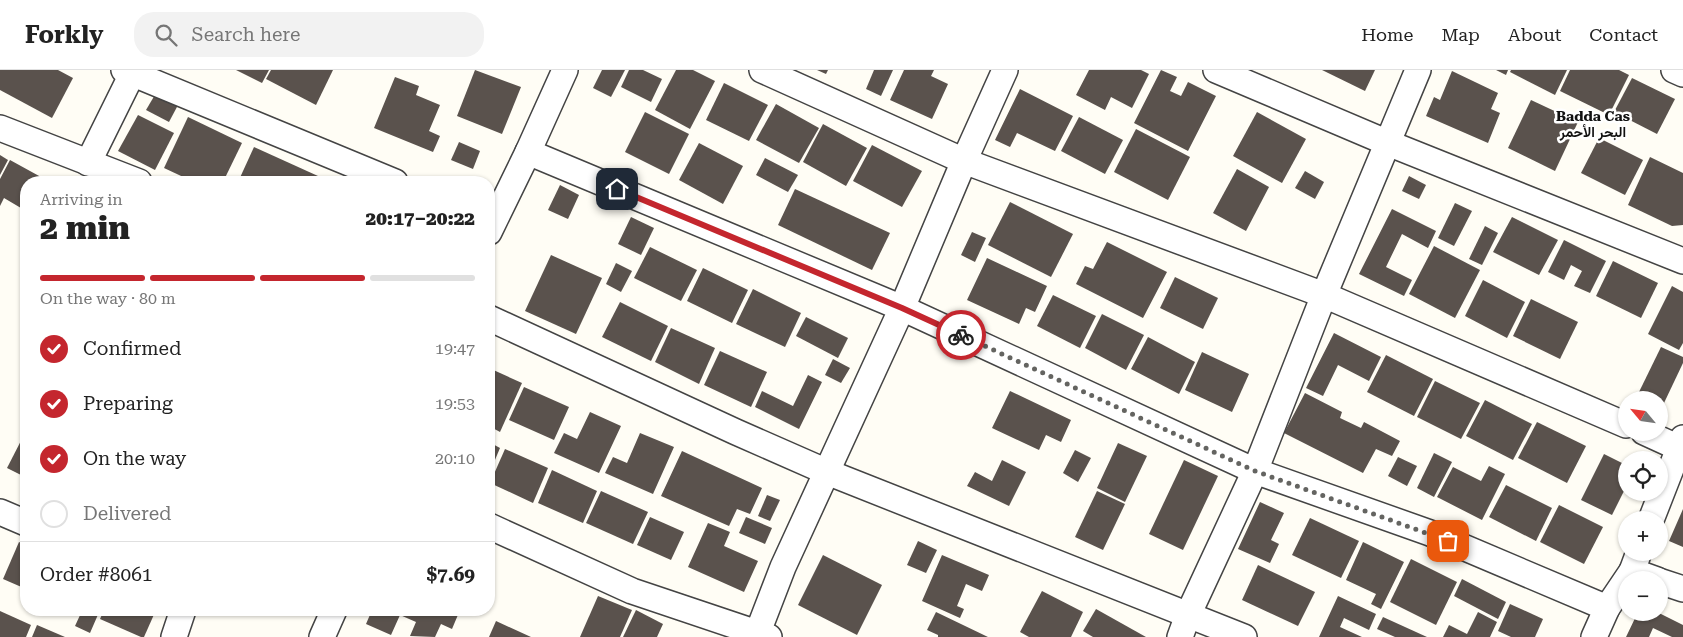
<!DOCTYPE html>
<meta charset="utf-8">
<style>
:root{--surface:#fff;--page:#f2f2f2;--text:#222;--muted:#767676;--line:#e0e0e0;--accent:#c4262e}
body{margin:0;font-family:"Roboto Serif",Vazirmatn,serif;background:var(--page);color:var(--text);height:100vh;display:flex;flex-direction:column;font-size:19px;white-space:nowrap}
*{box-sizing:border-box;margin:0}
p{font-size:16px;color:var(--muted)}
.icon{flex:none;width:28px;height:28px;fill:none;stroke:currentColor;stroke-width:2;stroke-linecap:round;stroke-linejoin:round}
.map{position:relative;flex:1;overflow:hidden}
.side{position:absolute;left:20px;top:106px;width:475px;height:440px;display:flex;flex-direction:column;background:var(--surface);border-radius:20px;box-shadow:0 1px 4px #0004}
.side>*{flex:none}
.needle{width:32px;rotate:299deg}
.tools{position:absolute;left:1618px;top:321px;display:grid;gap:10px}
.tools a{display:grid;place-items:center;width:50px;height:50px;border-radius:50%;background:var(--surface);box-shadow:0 1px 4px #0004;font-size:25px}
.pin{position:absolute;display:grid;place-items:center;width:42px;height:42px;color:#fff;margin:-21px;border-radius:10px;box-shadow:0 2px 8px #0006}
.courier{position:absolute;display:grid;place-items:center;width:50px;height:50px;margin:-25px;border:4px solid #c4262e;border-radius:50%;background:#fff;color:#222;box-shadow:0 1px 6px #0007}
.summary em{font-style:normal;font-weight:800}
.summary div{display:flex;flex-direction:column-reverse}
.summary{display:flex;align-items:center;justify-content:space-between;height:85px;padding:0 20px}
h1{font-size:32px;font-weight:800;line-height:38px}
.bar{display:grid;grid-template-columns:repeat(4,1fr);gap:8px 5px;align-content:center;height:60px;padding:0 20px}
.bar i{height:6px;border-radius:4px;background:var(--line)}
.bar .on{background:var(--accent)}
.bar p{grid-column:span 4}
.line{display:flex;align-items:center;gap:12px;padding:0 20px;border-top:1px solid var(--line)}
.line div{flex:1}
ol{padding:0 20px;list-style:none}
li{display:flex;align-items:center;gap:15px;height:55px}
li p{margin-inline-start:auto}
li .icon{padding:5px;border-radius:50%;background:var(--accent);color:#fff;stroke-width:4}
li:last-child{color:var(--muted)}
li i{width:28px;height:28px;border:2px solid var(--line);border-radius:50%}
header{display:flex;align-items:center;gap:30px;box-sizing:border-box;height:70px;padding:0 25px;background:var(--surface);border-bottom:1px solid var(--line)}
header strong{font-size:24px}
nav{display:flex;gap:28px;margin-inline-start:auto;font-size:18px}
.search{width:350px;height:45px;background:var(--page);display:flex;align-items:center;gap:12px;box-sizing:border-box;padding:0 18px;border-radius:20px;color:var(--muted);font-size:19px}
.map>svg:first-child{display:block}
.building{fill:#5a524d}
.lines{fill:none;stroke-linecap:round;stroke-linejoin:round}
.minor-casing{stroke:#444;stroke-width:28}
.minor{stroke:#fff;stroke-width:25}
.done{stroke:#646461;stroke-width:5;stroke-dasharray:0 9}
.route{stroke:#c4262e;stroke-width:6}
.labels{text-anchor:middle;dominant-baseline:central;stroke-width:5;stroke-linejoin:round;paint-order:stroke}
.neighbourhood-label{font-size:14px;font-weight:bold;fill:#111;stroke:#fff}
</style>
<header>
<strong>Forkly</strong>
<div class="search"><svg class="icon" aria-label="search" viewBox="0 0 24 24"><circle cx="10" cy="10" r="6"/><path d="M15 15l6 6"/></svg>Search here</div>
<nav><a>Home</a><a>Map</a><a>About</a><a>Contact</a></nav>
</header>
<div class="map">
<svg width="1683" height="567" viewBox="0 0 1683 567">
<rect width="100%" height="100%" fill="#fffdf5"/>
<g class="building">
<path d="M 0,0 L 58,0 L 73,8 L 52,48 L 0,20 Z"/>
<path d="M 236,0 L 269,0 L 262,13 Z"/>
<path d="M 271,0 L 333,0 L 316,35 L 266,9 Z"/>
<path d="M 475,0 L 521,17 L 502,64 L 457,46 Z"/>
<path d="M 602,0 L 625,0 L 611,27 L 593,18 Z"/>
<path d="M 629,0 L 643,0 L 662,9 L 651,32 L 621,17 Z"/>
<path d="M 676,0 L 693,0 L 715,11 L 690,59 L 655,40 Z"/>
<path d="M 817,0 L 828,0 L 826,4 Z"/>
<path d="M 874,0 L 893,0 L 881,26 L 866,19 Z"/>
<path d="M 904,0 L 934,0 L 931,6 L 948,14 L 932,49 L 890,30 Z"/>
<path d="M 1089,0 L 1141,0 L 1149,4 L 1132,38 L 1111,27 L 1105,40 L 1076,25 Z"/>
<path d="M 1161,0 L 1177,7 L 1170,21 L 1181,26 L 1188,12 L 1216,26 L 1188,81 L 1134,53 Z"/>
<path d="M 1322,0 L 1375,0 L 1365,21 Z"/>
<path d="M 1496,0 L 1508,0 L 1506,5 Z"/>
<path d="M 1511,0 L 1567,0 L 1555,25 L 1510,2 Z"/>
<path d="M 1570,0 L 1619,0 L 1629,5 L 1609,45 L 1560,21 Z"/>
<path d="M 1452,1 L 1498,23 L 1491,39 L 1500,43 L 1488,73 L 1426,46 L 1434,27 L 1440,30 Z"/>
<path d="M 395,7 L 419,16 L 416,25 L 440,35 L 429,61 L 440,66 L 433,82 L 374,58 Z"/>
<path d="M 1632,8 L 1675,29 L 1657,64 L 1614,42 Z"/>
<path d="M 724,13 L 768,35 L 749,71 L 706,50 Z"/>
<path d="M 1020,19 L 1073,46 L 1055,81 L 1017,63 L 1010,77 L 995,70 Z"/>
<path d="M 156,23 L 178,35 L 169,52 L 146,40 Z"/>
<path d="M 1531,30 L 1578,52 L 1555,101 L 1508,78 Z"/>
<path d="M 776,34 L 819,58 L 799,93 L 756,70 Z"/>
<path d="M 645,42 L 689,64 L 669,104 L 625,82 Z"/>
<path d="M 1257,42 L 1306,69 L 1282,113 L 1233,86 Z"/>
<path d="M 138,45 L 174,63 L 155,100 L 118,81 Z"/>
<path d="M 188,47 L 242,73 L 223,112 L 194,112 L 164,98 Z"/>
<path d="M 1079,47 L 1123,70 L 1105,104 L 1061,81 Z"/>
<path d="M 823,54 L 867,78 L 846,116 L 803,92 Z"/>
<path d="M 1136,59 L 1190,87 L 1168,130 L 1114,102 Z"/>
<path d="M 1599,68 L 1643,90 L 1625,125 L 1581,103 Z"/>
<path d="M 459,72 L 480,81 L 473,99 L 451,90 Z"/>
<path d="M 699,73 L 743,96 L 723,134 L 679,110 Z"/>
<path d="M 872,75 L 922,101 L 902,137 L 853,111 Z"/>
<path d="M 254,77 L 318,106 L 315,112 L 238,112 Z"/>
<path d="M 0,85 L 8,90 L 0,105 Z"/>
<path d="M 1650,87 L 1683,103 L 1683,155 L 1672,156 L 1628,135 Z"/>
<path d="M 765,88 L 798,105 L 788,122 L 756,105 Z"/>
<path d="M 10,90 L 50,112 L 26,112 L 26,141 L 4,128 L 0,136 L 0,109 Z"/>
<path d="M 1237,99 L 1269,117 L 1246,161 L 1213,143 Z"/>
<path d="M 1305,101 L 1324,112 L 1315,129 L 1295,118 Z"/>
<path d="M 1409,106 L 1426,115 L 1419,129 L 1402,121 Z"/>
<path d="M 560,115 L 579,125 L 568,149 L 548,140 Z"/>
<path d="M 795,119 L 890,163 L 872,200 L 778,155 Z"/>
<path d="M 1010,132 L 1073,164 L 1051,207 L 988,175 Z"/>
<path d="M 1455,133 L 1472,141 L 1454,176 L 1438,168 Z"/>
<path d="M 1392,139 L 1436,161 L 1428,178 L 1402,164 L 1386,197 L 1412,210 L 1404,226 L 1359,204 Z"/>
<path d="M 631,147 L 654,158 L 641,185 L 618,174 Z"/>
<path d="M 1512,147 L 1558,170 L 1539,205 L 1493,182 Z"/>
<path d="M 1485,156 L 1498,163 L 1482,195 L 1469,189 Z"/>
<path d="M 972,162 L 986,168 L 975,192 L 961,185 Z"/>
<path d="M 1564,170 L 1606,191 L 1590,223 L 1574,216 L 1582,201 L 1571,195 L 1564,210 L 1548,202 Z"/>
<path d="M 1107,172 L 1167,202 L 1143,248 L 1076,214 L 1085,196 L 1093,199 Z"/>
<path d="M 1434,176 L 1480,200 L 1455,248 L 1409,224 Z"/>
<path d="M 650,177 L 697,200 L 681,231 L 634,208 Z"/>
<path d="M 551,185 L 602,208 L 576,264 L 525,241 Z"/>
<path d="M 987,188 L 1047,216 L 1035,242 L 1026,238 L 1019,254 L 967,230 Z"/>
<path d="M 1613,191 L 1658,213 L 1641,248 L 1596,226 Z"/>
<path d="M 616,193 L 632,201 L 621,222 L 606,214 Z"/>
<path d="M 703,198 L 748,220 L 732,253 L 687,231 Z"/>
<path d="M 1175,207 L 1218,228 L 1203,259 L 1160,238 Z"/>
<path d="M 1483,210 L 1525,232 L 1507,268 L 1465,246 Z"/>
<path d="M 1672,216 L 1683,222 L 1683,273 L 1679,280 L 1648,264 Z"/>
<path d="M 753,219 L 801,243 L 785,277 L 736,254 Z"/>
<path d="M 1053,225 L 1096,246 L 1080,278 L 1037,256 Z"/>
<path d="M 1531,229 L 1578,252 L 1560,289 L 1513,266 Z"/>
<path d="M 620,232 L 668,256 L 651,291 L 602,267 Z"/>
<path d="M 1102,244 L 1144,265 L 1126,300 L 1085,278 Z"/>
<path d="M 806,247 L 848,268 L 838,288 L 796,266 Z"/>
<path d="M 671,258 L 715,278 L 699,314 L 655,292 Z"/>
<path d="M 1334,263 L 1381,287 L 1369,311 L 1338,295 L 1323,326 L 1306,318 Z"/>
<path d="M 1148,267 L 1195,292 L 1179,324 L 1131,299 Z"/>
<path d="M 1661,277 L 1683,287 L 1683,293 L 1664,333 L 1639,322 Z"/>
<path d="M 720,281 L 767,302 L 751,337 L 704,315 Z"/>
<path d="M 1202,282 L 1249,304 L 1232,342 L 1185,320 Z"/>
<path d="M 1386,285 L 1433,309 L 1414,346 L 1367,322 Z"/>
<path d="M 833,289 L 850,298 L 841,313 L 825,305 Z"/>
<path d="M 489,298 L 522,313 L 500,362 L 489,356 Z"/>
<path d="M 808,305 L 822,312 L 799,359 L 755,337 L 762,321 L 793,336 Z"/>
<path d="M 1435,311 L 1480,333 L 1461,369 L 1417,347 Z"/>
<path d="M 524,317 L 569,337 L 554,370 L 509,350 Z"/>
<path d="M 1010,321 L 1071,350 L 1061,372 L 1046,365 L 1039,380 L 992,358 Z"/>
<path d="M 1305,323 L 1342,342 L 1340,348 L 1361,358 L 1364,352 L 1400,371 L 1392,386 L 1376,379 L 1363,403 L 1284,363 Z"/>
<path d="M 1485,330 L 1532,354 L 1513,390 L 1466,366 Z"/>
<path d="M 590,342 L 621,356 L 599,403 L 554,383 L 564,363 L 577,369 Z"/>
<path d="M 1537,352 L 1586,376 L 1567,413 L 1518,388 Z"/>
<path d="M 26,361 L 26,394 L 21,405 L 7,398 Z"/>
<path d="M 640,363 L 674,377 L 653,424 L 605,403 L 613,387 L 627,393 Z"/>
<path d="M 489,372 L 500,378 L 489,404 Z"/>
<path d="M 1118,373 L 1147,386 L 1125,432 L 1097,418 Z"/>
<path d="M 505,379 L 548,398 L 533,433 L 490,413 Z"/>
<path d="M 1075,380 L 1091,388 L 1078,412 L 1063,403 Z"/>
<path d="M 682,381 L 762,418 L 750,444 L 737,439 L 729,456 L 661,426 Z"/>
<path d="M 1434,383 L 1452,392 L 1434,427 L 1417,418 Z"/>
<path d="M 1604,384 L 1626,395 L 1626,417 L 1612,445 L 1581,430 Z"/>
<path d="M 1398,387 L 1417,396 L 1407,416 L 1388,406 Z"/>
<path d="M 1002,390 L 1026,402 L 1009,436 L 967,416 L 975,402 L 992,411 Z"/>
<path d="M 1184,390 L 1218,406 L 1183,480 L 1149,464 Z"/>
<path d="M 1489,396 L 1505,404 L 1482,450 L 1437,427 L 1453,397 L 1481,411 Z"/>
<path d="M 552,400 L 597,421 L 583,453 L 538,433 Z"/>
<path d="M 1506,415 L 1552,438 L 1536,471 L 1489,447 Z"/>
<path d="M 601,421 L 648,442 L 633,474 L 586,453 Z"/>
<path d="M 1097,421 L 1125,434 L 1103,480 L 1075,467 Z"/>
<path d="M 767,425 L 780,430 L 770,451 L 758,446 Z"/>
<path d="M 1260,432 L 1284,443 L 1271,470 L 1279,474 L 1270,493 L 1238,479 Z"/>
<path d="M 1559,435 L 1603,457 L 1584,494 L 1540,472 Z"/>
<path d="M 1683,439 L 1683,477 L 1669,471 Z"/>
<path d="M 650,447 L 684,462 L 671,490 L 637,475 Z"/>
<path d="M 746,447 L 772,458 L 765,474 L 739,463 Z"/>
<path d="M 1310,448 L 1359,471 L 1341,508 L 1292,485 Z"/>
<path d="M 708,453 L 730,462 L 724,476 L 758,491 L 744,522 L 688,497 Z"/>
<path d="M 918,471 L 937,480 L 926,503 L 907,495 Z"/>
<path d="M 19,472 L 26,475 L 26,519 L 3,509 Z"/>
<path d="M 1363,472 L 1404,492 L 1381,539 L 1371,534 L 1376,524 L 1346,510 Z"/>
<path d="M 823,485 L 882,515 L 857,565 L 798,535 Z"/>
<path d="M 942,485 L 989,505 L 982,521 L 966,514 L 957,536 L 964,539 L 960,548 L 922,531 Z"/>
<path d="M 1411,489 L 1457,512 L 1436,555 L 1390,532 Z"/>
<path d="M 1258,495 L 1315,522 L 1298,556 L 1242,530 Z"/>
<path d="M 1462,509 L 1506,532 L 1498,549 L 1454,526 Z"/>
<path d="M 1042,521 L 1083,542 L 1071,567 L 1029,567 L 1020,562 Z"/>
<path d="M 598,526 L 632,540 L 620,567 L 580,567 Z"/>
<path d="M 1338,526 L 1376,544 L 1369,560 L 1344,548 L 1340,557 L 1362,567 L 1319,567 Z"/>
<path d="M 1510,534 L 1543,549 L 1535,567 L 1511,567 L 1498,561 Z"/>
<path d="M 1096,539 L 1146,567 L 1093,567 L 1083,561 Z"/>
<path d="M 74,540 L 100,540 L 90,563 L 75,556 L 81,543 Z"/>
<path d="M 104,540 L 156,540 L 144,567 L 141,567 L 100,549 Z"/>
<path d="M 372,540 L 460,540 L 452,559 L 441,554 L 435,567 L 410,566 L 416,552 L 400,545 L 391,565 L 366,554 Z"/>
<path d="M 636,540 L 663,554 L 657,567 L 623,567 Z"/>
<path d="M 0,541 L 31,555 L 26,567 L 0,567 Z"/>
<path d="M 936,542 L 988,567 L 938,567 L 938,565 L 927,560 Z"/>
<path d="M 1478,542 L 1497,552 L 1490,567 L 1443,567 L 1449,555 L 1467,564 Z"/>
<path d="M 1638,542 L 1657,542 L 1683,555 L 1683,567 L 1672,567 L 1653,558 L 1649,567 L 1626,567 Z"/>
<path d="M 1383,547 L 1427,567 L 1395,567 L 1377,559 Z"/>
<path d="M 496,551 L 531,567 L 489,567 Z"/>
<path d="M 37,555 L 65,567 L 32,567 Z"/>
</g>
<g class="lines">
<g class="minor-casing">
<g id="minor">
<path d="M 124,0 L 395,112"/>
<path d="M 762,0 L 964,91 L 1324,225 L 1626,355"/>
<path d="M 1216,0 L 1388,73 L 1683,191"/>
<path d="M 1674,0 L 1683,4"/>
<path d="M 0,58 L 139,112"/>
<path d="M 528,82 L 902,238 L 1255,401 L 1430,463 L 1607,538"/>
<path d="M 88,93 L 134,0"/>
<path d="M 489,162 L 528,82 L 565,0"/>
<path d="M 489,248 L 736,362 L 827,402 L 1244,567"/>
<path d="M 1644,362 L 1679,378"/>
<path d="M 0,442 L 26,453"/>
<path d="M 1651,450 L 1683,368"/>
<path d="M 489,456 L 632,521 L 769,567"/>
<path d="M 1632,501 L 1657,510"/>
<path d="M 1659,511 L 1683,519"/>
<path d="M 174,567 L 183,540"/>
<path d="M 322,567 L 334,540"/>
<path d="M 756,567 L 783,497 L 902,238 L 964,91 L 1005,0"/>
<path d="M 1180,567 L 1188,545 L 1255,401 L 1324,225 L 1418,0"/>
<path d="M 1594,567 L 1607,538 L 1632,501 L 1639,482"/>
</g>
</g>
<use href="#minor" class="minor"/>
</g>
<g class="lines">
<path class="done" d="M 961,265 L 1255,401 L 1448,471"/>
<path class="route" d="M 617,119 L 902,238 L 961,265"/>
</g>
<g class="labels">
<g class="neighbourhood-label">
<text x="1593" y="46">Badda Cas<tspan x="1593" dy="16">البحر الأحمر</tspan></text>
</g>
</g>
</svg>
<div class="tools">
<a><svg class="needle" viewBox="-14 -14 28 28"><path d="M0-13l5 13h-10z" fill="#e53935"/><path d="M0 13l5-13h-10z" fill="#767676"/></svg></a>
<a><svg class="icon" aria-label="locate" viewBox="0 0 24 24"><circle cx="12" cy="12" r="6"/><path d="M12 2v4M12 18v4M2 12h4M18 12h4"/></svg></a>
<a>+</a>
<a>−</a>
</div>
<div class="pin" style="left:1448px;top:471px;background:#ea580c"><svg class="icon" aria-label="bag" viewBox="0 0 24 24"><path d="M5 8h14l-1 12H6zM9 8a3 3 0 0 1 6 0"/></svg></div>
<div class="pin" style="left:617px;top:119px;background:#1f2937"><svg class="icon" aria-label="home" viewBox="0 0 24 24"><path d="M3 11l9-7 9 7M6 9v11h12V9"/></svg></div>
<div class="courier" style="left:961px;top:265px"><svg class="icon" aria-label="bike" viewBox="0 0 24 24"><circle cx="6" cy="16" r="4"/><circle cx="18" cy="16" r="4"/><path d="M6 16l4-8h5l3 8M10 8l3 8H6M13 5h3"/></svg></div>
<section class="side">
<div class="summary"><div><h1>2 min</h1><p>Arriving in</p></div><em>20:17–20:22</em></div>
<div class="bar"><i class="on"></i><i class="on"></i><i class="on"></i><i></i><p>On the way · 80 m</p></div>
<ol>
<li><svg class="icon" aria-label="check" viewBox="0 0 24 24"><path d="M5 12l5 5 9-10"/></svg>Confirmed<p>19:47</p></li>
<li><svg class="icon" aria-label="check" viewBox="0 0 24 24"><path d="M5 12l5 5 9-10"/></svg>Preparing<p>19:53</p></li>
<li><svg class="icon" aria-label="check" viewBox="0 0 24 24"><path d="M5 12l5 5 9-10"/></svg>On the way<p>20:10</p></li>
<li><i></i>Delivered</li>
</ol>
<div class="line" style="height:65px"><div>Order #8061</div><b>$7.69</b></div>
</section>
</div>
